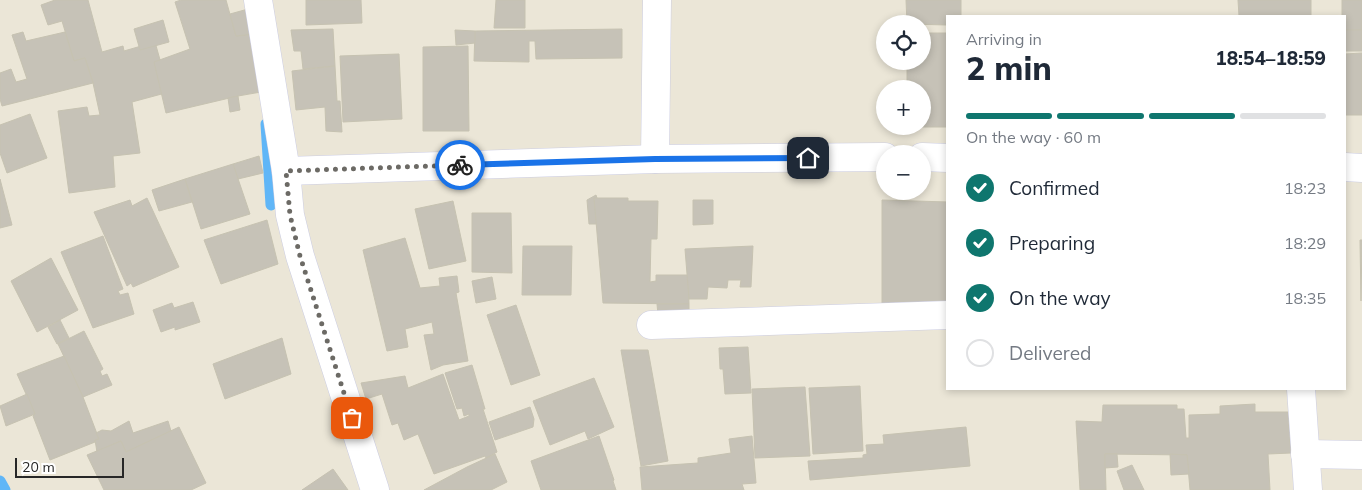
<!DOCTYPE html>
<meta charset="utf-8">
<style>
:root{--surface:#fff;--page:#f6f6f7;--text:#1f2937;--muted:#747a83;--line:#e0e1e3;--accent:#0f766e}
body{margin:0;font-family:Mulish,sans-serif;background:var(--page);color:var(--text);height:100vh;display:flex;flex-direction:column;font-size:19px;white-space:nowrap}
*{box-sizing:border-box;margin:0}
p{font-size:16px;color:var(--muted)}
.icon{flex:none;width:28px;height:28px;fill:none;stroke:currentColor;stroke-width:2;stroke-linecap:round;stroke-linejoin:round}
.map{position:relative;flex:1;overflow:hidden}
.sheet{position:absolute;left:946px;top:15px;width:400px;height:375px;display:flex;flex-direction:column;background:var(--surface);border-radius:0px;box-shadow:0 2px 8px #0003}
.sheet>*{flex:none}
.buttons{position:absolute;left:876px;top:15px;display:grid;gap:10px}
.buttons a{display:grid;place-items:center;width:55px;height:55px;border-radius:50%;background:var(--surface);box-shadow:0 2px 8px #0003;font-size:25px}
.scale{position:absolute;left:15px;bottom:12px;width:109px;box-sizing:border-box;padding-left:5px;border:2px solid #272727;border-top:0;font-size:14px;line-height:18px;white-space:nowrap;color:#272727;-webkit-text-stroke:4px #fff;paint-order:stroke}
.pin{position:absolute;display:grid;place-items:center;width:42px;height:42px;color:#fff;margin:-21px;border-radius:10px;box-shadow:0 2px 8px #0006}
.courier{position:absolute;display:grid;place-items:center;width:50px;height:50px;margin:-25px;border:4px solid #1a73e8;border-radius:50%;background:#fff;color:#222;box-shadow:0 1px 6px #0007}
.head em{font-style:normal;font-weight:800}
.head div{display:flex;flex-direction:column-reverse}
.head{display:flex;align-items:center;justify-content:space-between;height:85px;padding:0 20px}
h1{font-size:32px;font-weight:800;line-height:38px}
.bar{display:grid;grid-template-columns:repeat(4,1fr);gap:8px 5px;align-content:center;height:60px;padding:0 20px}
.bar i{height:6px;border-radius:4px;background:var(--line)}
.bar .selected{background:var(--accent)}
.bar p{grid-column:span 4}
ol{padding:0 20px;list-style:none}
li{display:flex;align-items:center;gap:15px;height:55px}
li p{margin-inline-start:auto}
li .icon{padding:5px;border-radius:50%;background:var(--accent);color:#fff;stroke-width:4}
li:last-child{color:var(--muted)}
li i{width:28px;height:28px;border:2px solid var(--line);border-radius:50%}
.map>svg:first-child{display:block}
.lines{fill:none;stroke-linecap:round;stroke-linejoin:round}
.stream{stroke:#60b6f7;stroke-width:11}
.building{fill:#c6c2b7;stroke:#c6c2b1}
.street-casing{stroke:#cccde2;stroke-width:29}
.street{stroke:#fff;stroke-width:28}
.done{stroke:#6c6a65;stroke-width:5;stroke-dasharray:0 9}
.route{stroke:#1a73e8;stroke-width:6}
</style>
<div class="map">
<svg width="1362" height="490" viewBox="0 0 1362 490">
<rect width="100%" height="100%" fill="#ebe6d7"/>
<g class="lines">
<g class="stream">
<path d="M 266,124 L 271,205"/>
<path d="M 0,481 L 5,490"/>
</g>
</g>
<g class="building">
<path d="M 55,0 L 88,0 L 102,52 L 123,46 L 124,51 L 155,42 L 169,92 L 132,102 L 140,153 L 113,156 L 115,187 L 69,193 L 58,111 L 87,107 L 89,116 L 100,115 L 93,83 L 85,58 L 74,61 L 62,21 L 48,25 L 41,5 Z"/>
<path d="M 181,0 L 226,0 L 236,36 L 256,33 L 261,92 L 238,96 L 166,113 L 154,62 L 190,49 L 175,2 Z"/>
<path d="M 306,0 L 361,0 L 362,23 L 306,25 Z"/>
<path d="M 496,0 L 525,0 L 525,28 L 494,28 Z"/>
<path d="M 906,0 L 961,0 L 961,16 L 948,16 L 948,25 L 907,24 Z"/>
<path d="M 1238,0 L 1311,0 L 1311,16 L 1239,16 Z"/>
<path d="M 1342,0 L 1362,0 L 1362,30 L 1345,30 L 1345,16 L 1342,16 Z"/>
<path d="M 248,9 L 255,34 L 236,36 L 230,14 Z"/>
<path d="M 163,20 L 169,42 L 140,50 L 134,29 Z"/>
<path d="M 333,29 L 335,66 L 303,69 L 301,51 L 294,51 L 291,30 Z"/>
<path d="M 622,29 L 622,58 L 536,59 L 535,41 L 529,41 L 529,62 L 474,61 L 475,31 Z"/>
<path d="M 455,30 L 475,31 L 475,43 L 456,45 Z"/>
<rect x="1345" y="30" width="17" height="21"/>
<path d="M 23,32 L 26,41 L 65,32 L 74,61 L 85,58 L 93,83 L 2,106 L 0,99 L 0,73 L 11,69 L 16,82 L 27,79 L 12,35 Z"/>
<path d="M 922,33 L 948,33 L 948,127 L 911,127 L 922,126 L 922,89 L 911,89 L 911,80 L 907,81 L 907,61 L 922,61 Z"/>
<path d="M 468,46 L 469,131 L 423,131 L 423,47 Z"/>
<path d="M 1362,53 L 1362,115 L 1345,115 L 1345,54 Z"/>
<path d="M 399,54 L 402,119 L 343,122 L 340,56 Z"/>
<path d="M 335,66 L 337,101 L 340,101 L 342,132 L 326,131 L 325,107 L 296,110 L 292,71 Z"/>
<path d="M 238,96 L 240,110 L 230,112 L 228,98 Z"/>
<path d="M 30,114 L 47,158 L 7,173 L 0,153 L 0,125 Z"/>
<path d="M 259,156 L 263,173 L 238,179 L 233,164 Z"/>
<path d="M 233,164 L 250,214 L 201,229 L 185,179 Z"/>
<path d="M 0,179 L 12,225 L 0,228 Z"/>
<path d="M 185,179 L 192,202 L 159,211 L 152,190 Z"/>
<path d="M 596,195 L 597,198 L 594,198 L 597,224 L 589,224 L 587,200 Z"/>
<path d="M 147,198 L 179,267 L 133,287 L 131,283 L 127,286 L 94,212 L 130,200 L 132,206 Z"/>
<path d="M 594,198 L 628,198 L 628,201 L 658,201 L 657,239 L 651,239 L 650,282 L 656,281 L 656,275 L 688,275 L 689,304 L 603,303 Z"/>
<path d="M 693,200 L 713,200 L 713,224 L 693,225 Z"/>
<path d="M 882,200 L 948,202 L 948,303 L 882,304 Z"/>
<path d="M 453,201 L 466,261 L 429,269 L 415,209 Z"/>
<path d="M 472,213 L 511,213 L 512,273 L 472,272 Z"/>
<path d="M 267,220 L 278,264 L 221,284 L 204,240 Z"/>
<path d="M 103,236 L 123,289 L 118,291 L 120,295 L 128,293 L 134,314 L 93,328 L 61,252 Z"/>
<path d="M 405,238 L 420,288 L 440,286 L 439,278 L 457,276 L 459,292 L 456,293 L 468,361 L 443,365 L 431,370 L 424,335 L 434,334 L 432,322 L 405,329 L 408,347 L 387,351 L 363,250 Z"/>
<path d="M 1360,240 L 1362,240 L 1361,301 Z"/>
<path d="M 523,246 L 572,246 L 571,295 L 522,295 Z"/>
<path d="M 753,246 L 751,287 L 740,287 L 741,280 L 728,280 L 727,288 L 708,287 L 707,299 L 689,299 L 685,249 Z"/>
<path d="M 51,258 L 78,310 L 37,332 L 11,281 Z"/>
<path d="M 492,277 L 496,299 L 476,303 L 472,281 Z"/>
<path d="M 193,302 L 200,322 L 175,330 L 175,327 L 161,332 L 153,310 L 172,303 L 174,308 Z"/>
<path d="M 657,304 L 689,304 L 689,314 L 658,315 Z"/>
<path d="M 516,305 L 540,375 L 511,385 L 487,315 Z"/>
<path d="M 60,320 L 69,338 L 57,344 L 48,327 Z"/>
<path d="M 84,331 L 103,369 L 100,371 L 102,376 L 107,374 L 112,385 L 83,397 L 58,344 Z"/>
<path d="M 282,338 L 291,374 L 225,399 L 213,364 Z"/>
<path d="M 748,347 L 751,393 L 725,394 L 723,369 L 720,369 L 719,348 Z"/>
<path d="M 621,350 L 648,350 L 668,461 L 641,466 Z"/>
<path d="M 64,356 L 83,397 L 99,439 L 95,440 L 95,442 L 50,460 L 33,416 L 35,414 L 17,374 Z"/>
<path d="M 472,365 L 485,409 L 483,409 L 497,452 L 486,458 L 485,456 L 434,474 L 418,434 L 404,440 L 398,423 L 392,425 L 382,394 L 366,399 L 361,383 L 405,376 L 408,388 L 443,374 L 459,420 L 469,416 L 469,414 L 464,416 L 462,408 L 457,409 L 445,373 Z"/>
<path d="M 594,378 L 614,427 L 588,439 L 585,431 L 550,445 L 533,401 Z"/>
<path d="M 860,386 L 863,451 L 813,454 L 809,388 Z"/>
<path d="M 805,387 L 810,456 L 755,458 L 752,389 Z"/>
<path d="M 27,394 L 35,414 L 6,426 L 0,406 Z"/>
<path d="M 1255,404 L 1255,412 L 1288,412 L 1291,453 L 1268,454 L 1270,490 L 1190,490 L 1187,455 L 1105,454 L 1106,490 L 1080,490 L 1076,421 L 1102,422 L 1103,405 L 1177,405 L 1177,409 L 1184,409 L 1186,438 L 1189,438 L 1189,415 L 1220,414 L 1220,406 Z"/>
<path d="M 530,407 L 534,419 L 533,427 L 495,440 L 489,422 Z"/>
<path d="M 129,421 L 133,433 L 168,421 L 171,431 L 126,452 L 121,441 L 97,452 L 95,440 L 99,439 L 96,433 L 102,430 L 111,431 Z"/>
<path d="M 179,427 L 206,483 L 191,490 L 104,490 L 87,455 L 121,441 L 126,452 Z"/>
<path d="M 966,427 L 970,466 L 810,480 L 808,461 L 863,458 L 863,455 L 867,454 L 866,445 L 884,444 L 883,435 Z"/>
<path d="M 599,436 L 614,480 L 613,481 L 616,490 L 541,490 L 531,461 Z"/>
<path d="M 752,436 L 756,483 L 742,484 L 744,490 L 642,490 L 640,467 L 698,463 L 698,458 L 731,453 L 729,439 Z"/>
<path d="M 495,454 L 507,482 L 491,490 L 424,490 L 467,467 Z"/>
<path d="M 1105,454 L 1117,454 L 1118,467 L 1105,468 Z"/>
<path d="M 1170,454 L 1187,455 L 1189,474 L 1171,475 Z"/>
<path d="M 1132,465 L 1144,490 L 1124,490 L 1117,471 Z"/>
<path d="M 333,469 L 348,490 L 302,490 Z"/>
</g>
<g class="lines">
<g class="street-casing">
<g id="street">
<path d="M 258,0 L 286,171 L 290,215 L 300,256 L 375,490"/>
<path d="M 922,157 L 948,158"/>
<path d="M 655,159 L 657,0"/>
<path d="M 1345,167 L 1362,168"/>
<path d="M 286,171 L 655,159 L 885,157"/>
<path d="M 651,325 L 948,315"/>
<path d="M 1301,389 L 1308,490"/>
<path d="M 1305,454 L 1362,455"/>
</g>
</g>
<use href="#street" class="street"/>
</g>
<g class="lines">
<path class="done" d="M 352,418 L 300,256 L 290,215 L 286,171 L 460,165"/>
<path class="route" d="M 460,165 L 655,159 L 808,158"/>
</g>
</svg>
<div class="buttons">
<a><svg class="icon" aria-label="locate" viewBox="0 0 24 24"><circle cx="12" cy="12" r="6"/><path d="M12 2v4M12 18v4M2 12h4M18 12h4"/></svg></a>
<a>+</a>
<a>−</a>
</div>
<div class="scale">20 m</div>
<div class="pin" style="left:352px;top:418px;background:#ea580c"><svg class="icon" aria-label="bag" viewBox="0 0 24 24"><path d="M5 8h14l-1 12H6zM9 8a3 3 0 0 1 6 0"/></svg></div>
<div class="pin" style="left:808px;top:158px;background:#1f2937"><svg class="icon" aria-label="home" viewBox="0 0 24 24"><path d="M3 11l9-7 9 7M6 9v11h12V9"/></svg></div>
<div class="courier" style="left:460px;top:165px"><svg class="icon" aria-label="bike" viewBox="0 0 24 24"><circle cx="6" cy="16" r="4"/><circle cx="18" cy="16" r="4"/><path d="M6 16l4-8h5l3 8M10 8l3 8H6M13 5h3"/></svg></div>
<section class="sheet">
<div class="head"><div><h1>2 min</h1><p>Arriving in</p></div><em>18:54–18:59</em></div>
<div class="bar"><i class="selected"></i><i class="selected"></i><i class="selected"></i><i></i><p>On the way · 60 m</p></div>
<ol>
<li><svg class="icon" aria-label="check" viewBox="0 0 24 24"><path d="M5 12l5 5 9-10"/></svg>Confirmed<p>18:23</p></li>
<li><svg class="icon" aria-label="check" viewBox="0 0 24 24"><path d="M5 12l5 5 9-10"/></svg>Preparing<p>18:29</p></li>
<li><svg class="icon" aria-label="check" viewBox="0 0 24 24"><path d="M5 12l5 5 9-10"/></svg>On the way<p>18:35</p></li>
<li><i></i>Delivered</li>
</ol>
</section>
</div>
